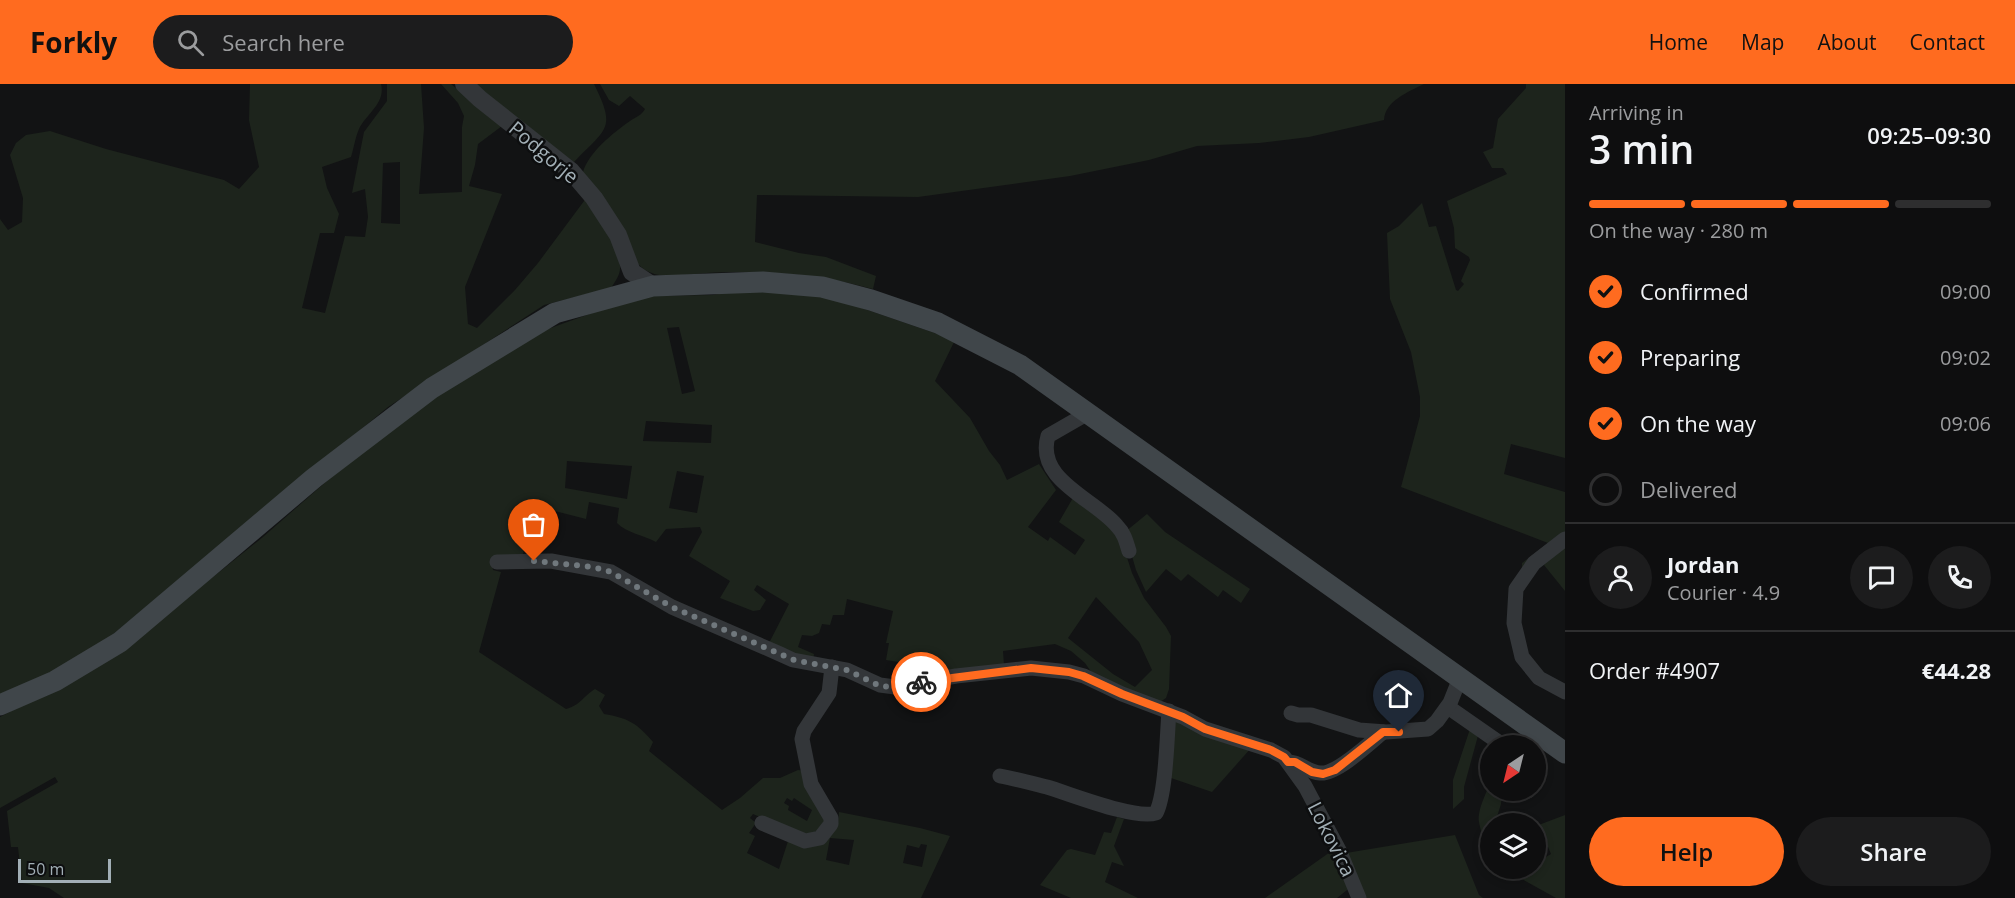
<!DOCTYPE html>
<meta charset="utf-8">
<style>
:root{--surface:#0e0e0f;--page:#1c1c1d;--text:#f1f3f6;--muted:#9b9c9e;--line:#2e2e2f;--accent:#ff6b1f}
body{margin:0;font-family:"Open Sans",sans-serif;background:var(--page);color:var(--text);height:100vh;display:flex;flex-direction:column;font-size:22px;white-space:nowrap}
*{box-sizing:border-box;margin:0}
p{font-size:20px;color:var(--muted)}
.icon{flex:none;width:33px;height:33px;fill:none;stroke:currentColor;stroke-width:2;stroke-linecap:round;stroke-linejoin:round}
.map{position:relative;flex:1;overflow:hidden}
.panel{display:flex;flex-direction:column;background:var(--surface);width:450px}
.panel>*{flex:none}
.needle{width:39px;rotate:215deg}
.tools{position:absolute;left:1480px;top:651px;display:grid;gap:12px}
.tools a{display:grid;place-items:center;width:66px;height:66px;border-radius:50%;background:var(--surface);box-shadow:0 3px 9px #0003,0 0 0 2px var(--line);font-size:30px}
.scale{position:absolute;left:18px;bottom:15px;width:93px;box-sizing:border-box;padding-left:6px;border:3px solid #a2afb6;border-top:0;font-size:16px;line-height:21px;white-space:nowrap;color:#a2afb6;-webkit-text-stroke:4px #0d0e0f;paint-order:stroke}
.pin{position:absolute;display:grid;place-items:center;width:51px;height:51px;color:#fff;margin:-62px -26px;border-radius:50% 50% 50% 0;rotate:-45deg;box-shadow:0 0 6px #0007}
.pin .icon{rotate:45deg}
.courier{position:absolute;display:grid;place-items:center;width:60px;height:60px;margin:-30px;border:4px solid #ff6b1f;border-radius:50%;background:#fff;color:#222;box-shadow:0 2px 8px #0007}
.headline em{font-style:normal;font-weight:600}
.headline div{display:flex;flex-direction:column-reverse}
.headline{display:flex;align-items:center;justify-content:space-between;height:102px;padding:0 24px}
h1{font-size:39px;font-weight:600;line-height:45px}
.bar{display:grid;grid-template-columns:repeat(4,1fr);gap:9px 6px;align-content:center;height:72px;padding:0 24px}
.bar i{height:8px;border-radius:4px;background:var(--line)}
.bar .selected{background:var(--accent)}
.bar p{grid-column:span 4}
.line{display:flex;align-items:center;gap:15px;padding:0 24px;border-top:2px solid var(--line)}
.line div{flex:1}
.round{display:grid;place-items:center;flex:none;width:63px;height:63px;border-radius:32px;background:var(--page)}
ol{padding:0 24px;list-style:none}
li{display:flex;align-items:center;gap:18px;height:66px}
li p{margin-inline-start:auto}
li .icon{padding:6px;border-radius:50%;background:var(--accent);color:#111;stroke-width:4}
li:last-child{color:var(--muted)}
li i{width:33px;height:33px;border:3px solid var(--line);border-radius:50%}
.action{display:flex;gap:12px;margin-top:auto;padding:12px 24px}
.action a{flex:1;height:69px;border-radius:36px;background:var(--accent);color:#111;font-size:24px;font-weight:600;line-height:69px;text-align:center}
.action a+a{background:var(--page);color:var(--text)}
header{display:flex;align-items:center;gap:36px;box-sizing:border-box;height:84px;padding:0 30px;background:var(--accent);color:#111}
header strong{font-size:28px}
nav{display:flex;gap:33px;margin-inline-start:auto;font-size:21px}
.search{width:420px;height:54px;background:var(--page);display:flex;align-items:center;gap:15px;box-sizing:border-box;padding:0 21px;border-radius:33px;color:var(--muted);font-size:22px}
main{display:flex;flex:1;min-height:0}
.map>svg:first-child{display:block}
.green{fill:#1d241c;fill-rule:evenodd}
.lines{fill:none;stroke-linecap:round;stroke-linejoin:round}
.minor{stroke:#333639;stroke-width:15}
.tertiary{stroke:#333639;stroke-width:18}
.secondary{stroke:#40464a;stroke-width:21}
.done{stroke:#70787d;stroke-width:6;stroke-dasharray:0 10.8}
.route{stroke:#ff6b1f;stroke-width:8}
.labels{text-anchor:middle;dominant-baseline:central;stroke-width:5;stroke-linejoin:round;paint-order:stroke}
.street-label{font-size:20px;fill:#a2afb6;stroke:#0d0e0f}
</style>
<header>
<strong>Forkly</strong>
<div class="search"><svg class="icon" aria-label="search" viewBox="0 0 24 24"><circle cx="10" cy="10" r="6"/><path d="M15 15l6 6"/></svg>Search here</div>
<nav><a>Home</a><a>Map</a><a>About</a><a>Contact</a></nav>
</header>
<main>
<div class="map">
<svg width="1565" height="814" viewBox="0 0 1565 814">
<rect width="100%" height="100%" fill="#121314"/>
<g class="green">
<path d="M 250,0 L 381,0 C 386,19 366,30 359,45 C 355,54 354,64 351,73 L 322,83 L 327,104 L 339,130 L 334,149 L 320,149 L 302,224 L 325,229 L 345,152 L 365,153 L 368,133 L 365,105 L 352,109 L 364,48 L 387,17 L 387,0 L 421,0 L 424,44 L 419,110 L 462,108 L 462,43 L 464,32 L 458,19 L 441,0 L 451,0 L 502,42 L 478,60 L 475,81 L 469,102 L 502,110 L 465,203 L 468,240 L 477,244 L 515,206 L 538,179 L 587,113 C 598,131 619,161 620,182 C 621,190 615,198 611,204 L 544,221 L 388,323 L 105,557 L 67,580 L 0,614 L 0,135 L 8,146 L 22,138 L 23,114 L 10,71 L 16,59 L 26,51 L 50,47 L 106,65 L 224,96 L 239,105 L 259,83 L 249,36 ZM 400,78 L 400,140 L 381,139 L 383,79 Z"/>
<path d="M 469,0 L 594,0 C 617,46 606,44 574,78 Z"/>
<path d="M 600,0 L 1424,0 C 1408,8 1385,17 1384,36 L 1309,53 L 1259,59 L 1197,62 L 1149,76 L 1070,92 L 918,113 L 757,111 L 755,158 L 799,169 L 826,173 L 876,192 L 873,205 C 825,192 778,187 728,188 C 708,188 676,193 659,191 C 648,189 643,185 636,178 L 583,88 C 589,68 613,49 630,37 C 636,33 642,31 645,25 L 630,12 L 619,22 L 609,16 Z"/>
<path d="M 1526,0 L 1565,0 L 1565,374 L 1511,360 L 1504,390 L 1565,408 L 1565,450 L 1522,487 L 1522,479 L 1548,459 L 1401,403 L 1420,332 L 1420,313 L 1411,268 L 1390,215 L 1387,149 L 1399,142 L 1422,119 L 1429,143 L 1436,142 L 1456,206 L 1458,207 L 1464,200 L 1461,197 L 1470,176 L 1469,173 L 1455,164 L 1454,144 L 1447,117 L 1507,90 L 1503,84 L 1492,84 L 1483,68 L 1493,64 L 1498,35 L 1526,4 Z"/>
<path d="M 754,204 L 827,212 L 955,256 L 935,297 L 970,334 L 989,367 L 1000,381 L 1007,396 L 1039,380 L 1056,406 L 1028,443 L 1048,457 L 1050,453 L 1075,471 L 1085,456 L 1059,438 L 1074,412 L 1095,425 L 1123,461 L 1132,489 L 1144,514 L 1166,543 L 1171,552 L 1169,605 L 1166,614 L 1160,618 L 1094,592 L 1085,579 L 1071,567 L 1055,560 L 1003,567 L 1004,581 L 923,592 L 918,590 L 911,580 L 886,576 L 889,559 L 886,559 L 893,527 L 847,515 L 844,531 L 833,531 L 830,541 L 822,540 L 819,549 L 812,552 L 802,551 L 798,563 L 814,570 L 813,577 L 768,561 L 789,520 L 757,501 L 754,506 L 766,516 L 760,526 L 753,527 L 720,514 L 730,497 L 689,472 L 702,448 L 700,443 L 666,445 L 656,458 C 643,451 627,449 617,439 L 619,424 L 589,418 L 586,435 L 547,425 L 530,423 L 523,471 L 492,473 L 493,486 L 501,488 L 479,568 L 566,625 C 581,621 582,613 595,605 L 605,611 L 599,622 L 604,630 C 628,634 637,639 653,658 L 649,667 L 722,726 L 740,714 L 763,694 L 780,694 L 798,686 L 805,687 L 825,731 L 824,742 L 807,753 L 753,730 L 750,734 L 756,739 L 749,749 L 755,752 L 747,769 L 779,785 L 789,754 L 810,762 L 838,739 L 839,728 L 920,744 L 950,752 L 921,814 L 64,814 L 49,804 L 22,799 L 18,763 L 11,763 L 7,727 L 58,698 L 55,693 L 0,724 L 0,633 L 83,589 L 218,489 L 263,453 L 328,396 L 435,312 L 548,245 L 617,220 L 647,212 L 713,211 ZM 679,243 L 695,307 L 682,310 L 667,244 ZM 646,337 L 712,341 L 711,359 L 643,357 ZM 567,377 L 632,382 L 627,415 L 565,404 ZM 677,387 L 704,392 L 697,429 L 669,424 ZM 1096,513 L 1139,558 L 1152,586 L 1135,603 L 1113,590 L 1068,554 ZM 787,714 L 792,717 L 794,714 L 812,726 L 807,737 L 788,726 L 789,722 L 784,719 ZM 830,754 L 854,756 L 849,781 L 826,776 ZM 921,760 L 927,761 L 922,783 L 903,779 L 907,761 L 919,764 Z"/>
<path d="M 1147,430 L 1165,448 L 1250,505 L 1241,519 L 1223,506 L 1218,513 L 1188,490 L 1181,497 L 1166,485 L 1146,508 L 1136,486 L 1125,448 Z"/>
<path d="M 1565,459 L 1565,507 L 1544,481 L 1554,466 Z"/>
<path d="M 1179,635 L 1251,664 L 1212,708 L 1168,693 L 1172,639 Z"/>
<path d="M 1471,642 L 1479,648 L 1464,703 L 1464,715 L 1453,725 L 1453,696 Z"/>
<path d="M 1491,696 L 1491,706 L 1502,707 L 1501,720 L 1495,739 L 1491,740 L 1491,781 L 1484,781 L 1482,776 C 1490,762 1481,752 1479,738 C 1477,726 1487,708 1491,696 Z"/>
<path d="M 1565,731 L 1565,814 L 1556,814 L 1504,785 L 1536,784 L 1536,779 L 1551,770 L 1543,751 L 1536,753 L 1536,742 Z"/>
<path d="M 1117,733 L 1124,735 L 1114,762 L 1124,782 L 1112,778 L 1105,798 L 1138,814 L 1071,814 L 1040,801 L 1067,766 L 1071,765 L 1095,771 L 1104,748 L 1111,749 Z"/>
<path d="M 1455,751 L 1479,811 L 1483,814 L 1365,814 L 1346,769 Z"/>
<path d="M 1333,766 L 1352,802 L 1337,814 L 1265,814 Z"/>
</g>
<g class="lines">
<g class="minor">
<path d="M 1088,329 L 1048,352 C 1035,396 1095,415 1117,442 C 1124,449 1126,457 1129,467"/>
<path d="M 1565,455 L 1534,479 L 1516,505 L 1514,539 L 1522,573 L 1539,594 L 1565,608"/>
<path d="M 497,478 L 551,477 L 611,488 L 672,523 L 780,570 L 793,576 L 847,586 L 880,601 L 895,603 L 956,592 L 1031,584 L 1069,588 L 1084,592 L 1122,610 L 1183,633 L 1205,645 L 1271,666 L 1284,673 L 1305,702 L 1340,768 L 1359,814"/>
<path d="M 1448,623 L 1504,662"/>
<path d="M 1291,629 L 1298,631 L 1311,631 L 1359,646 L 1386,648 L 1428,645 L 1437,637 L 1450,619 L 1460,594"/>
<path d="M 1289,678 C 1300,678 1308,688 1320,689 C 1336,691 1370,659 1383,648"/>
<path d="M 1000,692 C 1016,695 1031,699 1047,703 C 1071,710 1135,736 1156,729 C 1166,710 1167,652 1169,627"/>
<path d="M 1528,707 L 1528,706"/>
<path d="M 762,739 L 805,757 L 820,754 L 831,740 L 831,734 L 811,700 L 802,655 L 804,647 L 829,609 L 832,583"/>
</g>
<path class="tertiary" d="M 464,0 L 480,15 L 571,87 L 594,114 L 618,151 L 632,188 L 653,202"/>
<path class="secondary" d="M 0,621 L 55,597 L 120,558 L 314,394 L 432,304 L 555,229 L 653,202 L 763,198 L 822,203 L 871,216 L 938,239 L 1020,281 L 1565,669"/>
</g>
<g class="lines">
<path class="done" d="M 534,477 L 593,483 L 611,488 L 672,523 L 794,576 L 847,586 L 880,602 L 895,603 L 921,598"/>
<path class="route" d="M 921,598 L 1031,584 L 1069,588 L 1083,592 L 1122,610 L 1183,633 L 1205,645 L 1271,666 L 1284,673 L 1288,678 L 1295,678 L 1312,688 L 1323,690 L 1335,686 L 1383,648 L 1399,648"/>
</g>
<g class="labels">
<g class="street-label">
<text transform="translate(544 68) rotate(40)">Podgorje</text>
<text transform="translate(1332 755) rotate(63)">Lokovica</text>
</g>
</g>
</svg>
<div class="tools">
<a><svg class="needle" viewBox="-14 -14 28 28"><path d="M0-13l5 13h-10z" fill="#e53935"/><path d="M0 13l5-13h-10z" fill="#9b9c9e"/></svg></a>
<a><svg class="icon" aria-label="layers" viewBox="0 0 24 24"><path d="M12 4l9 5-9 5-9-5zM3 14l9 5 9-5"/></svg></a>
</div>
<div class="scale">50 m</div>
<div class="pin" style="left:534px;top:477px;background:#ea580c"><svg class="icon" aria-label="bag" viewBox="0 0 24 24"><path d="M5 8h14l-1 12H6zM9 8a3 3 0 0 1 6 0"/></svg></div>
<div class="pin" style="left:1399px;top:648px;background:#1f2937"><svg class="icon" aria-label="home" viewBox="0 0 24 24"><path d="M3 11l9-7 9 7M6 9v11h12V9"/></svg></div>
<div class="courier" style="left:921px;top:598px"><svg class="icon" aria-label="bike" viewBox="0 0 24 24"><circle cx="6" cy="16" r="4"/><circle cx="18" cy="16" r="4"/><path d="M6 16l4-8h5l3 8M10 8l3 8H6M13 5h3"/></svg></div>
</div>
<section class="panel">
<div class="headline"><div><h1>3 min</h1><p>Arriving in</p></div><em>09:25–09:30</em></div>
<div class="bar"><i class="selected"></i><i class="selected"></i><i class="selected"></i><i></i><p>On the way · 280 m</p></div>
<ol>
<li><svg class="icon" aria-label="check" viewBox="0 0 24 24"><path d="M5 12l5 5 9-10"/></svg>Confirmed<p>09:00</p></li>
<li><svg class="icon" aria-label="check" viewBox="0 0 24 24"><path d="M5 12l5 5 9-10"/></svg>Preparing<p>09:02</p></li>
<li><svg class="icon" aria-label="check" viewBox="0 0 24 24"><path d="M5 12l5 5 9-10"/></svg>On the way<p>09:06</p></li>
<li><i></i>Delivered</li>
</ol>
<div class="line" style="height:108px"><a class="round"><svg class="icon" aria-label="person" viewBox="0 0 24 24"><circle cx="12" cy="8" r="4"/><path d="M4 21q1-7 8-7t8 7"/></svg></a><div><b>Jordan</b><p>Courier · 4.9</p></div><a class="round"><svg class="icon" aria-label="chat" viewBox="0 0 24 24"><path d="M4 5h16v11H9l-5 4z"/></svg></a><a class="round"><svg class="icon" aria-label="phone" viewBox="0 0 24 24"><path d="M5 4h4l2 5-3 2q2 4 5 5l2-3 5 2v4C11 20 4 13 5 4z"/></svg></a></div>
<div class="line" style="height:78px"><div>Order #4907</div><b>€44.28</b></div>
<div class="action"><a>Help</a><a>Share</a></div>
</section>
</main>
